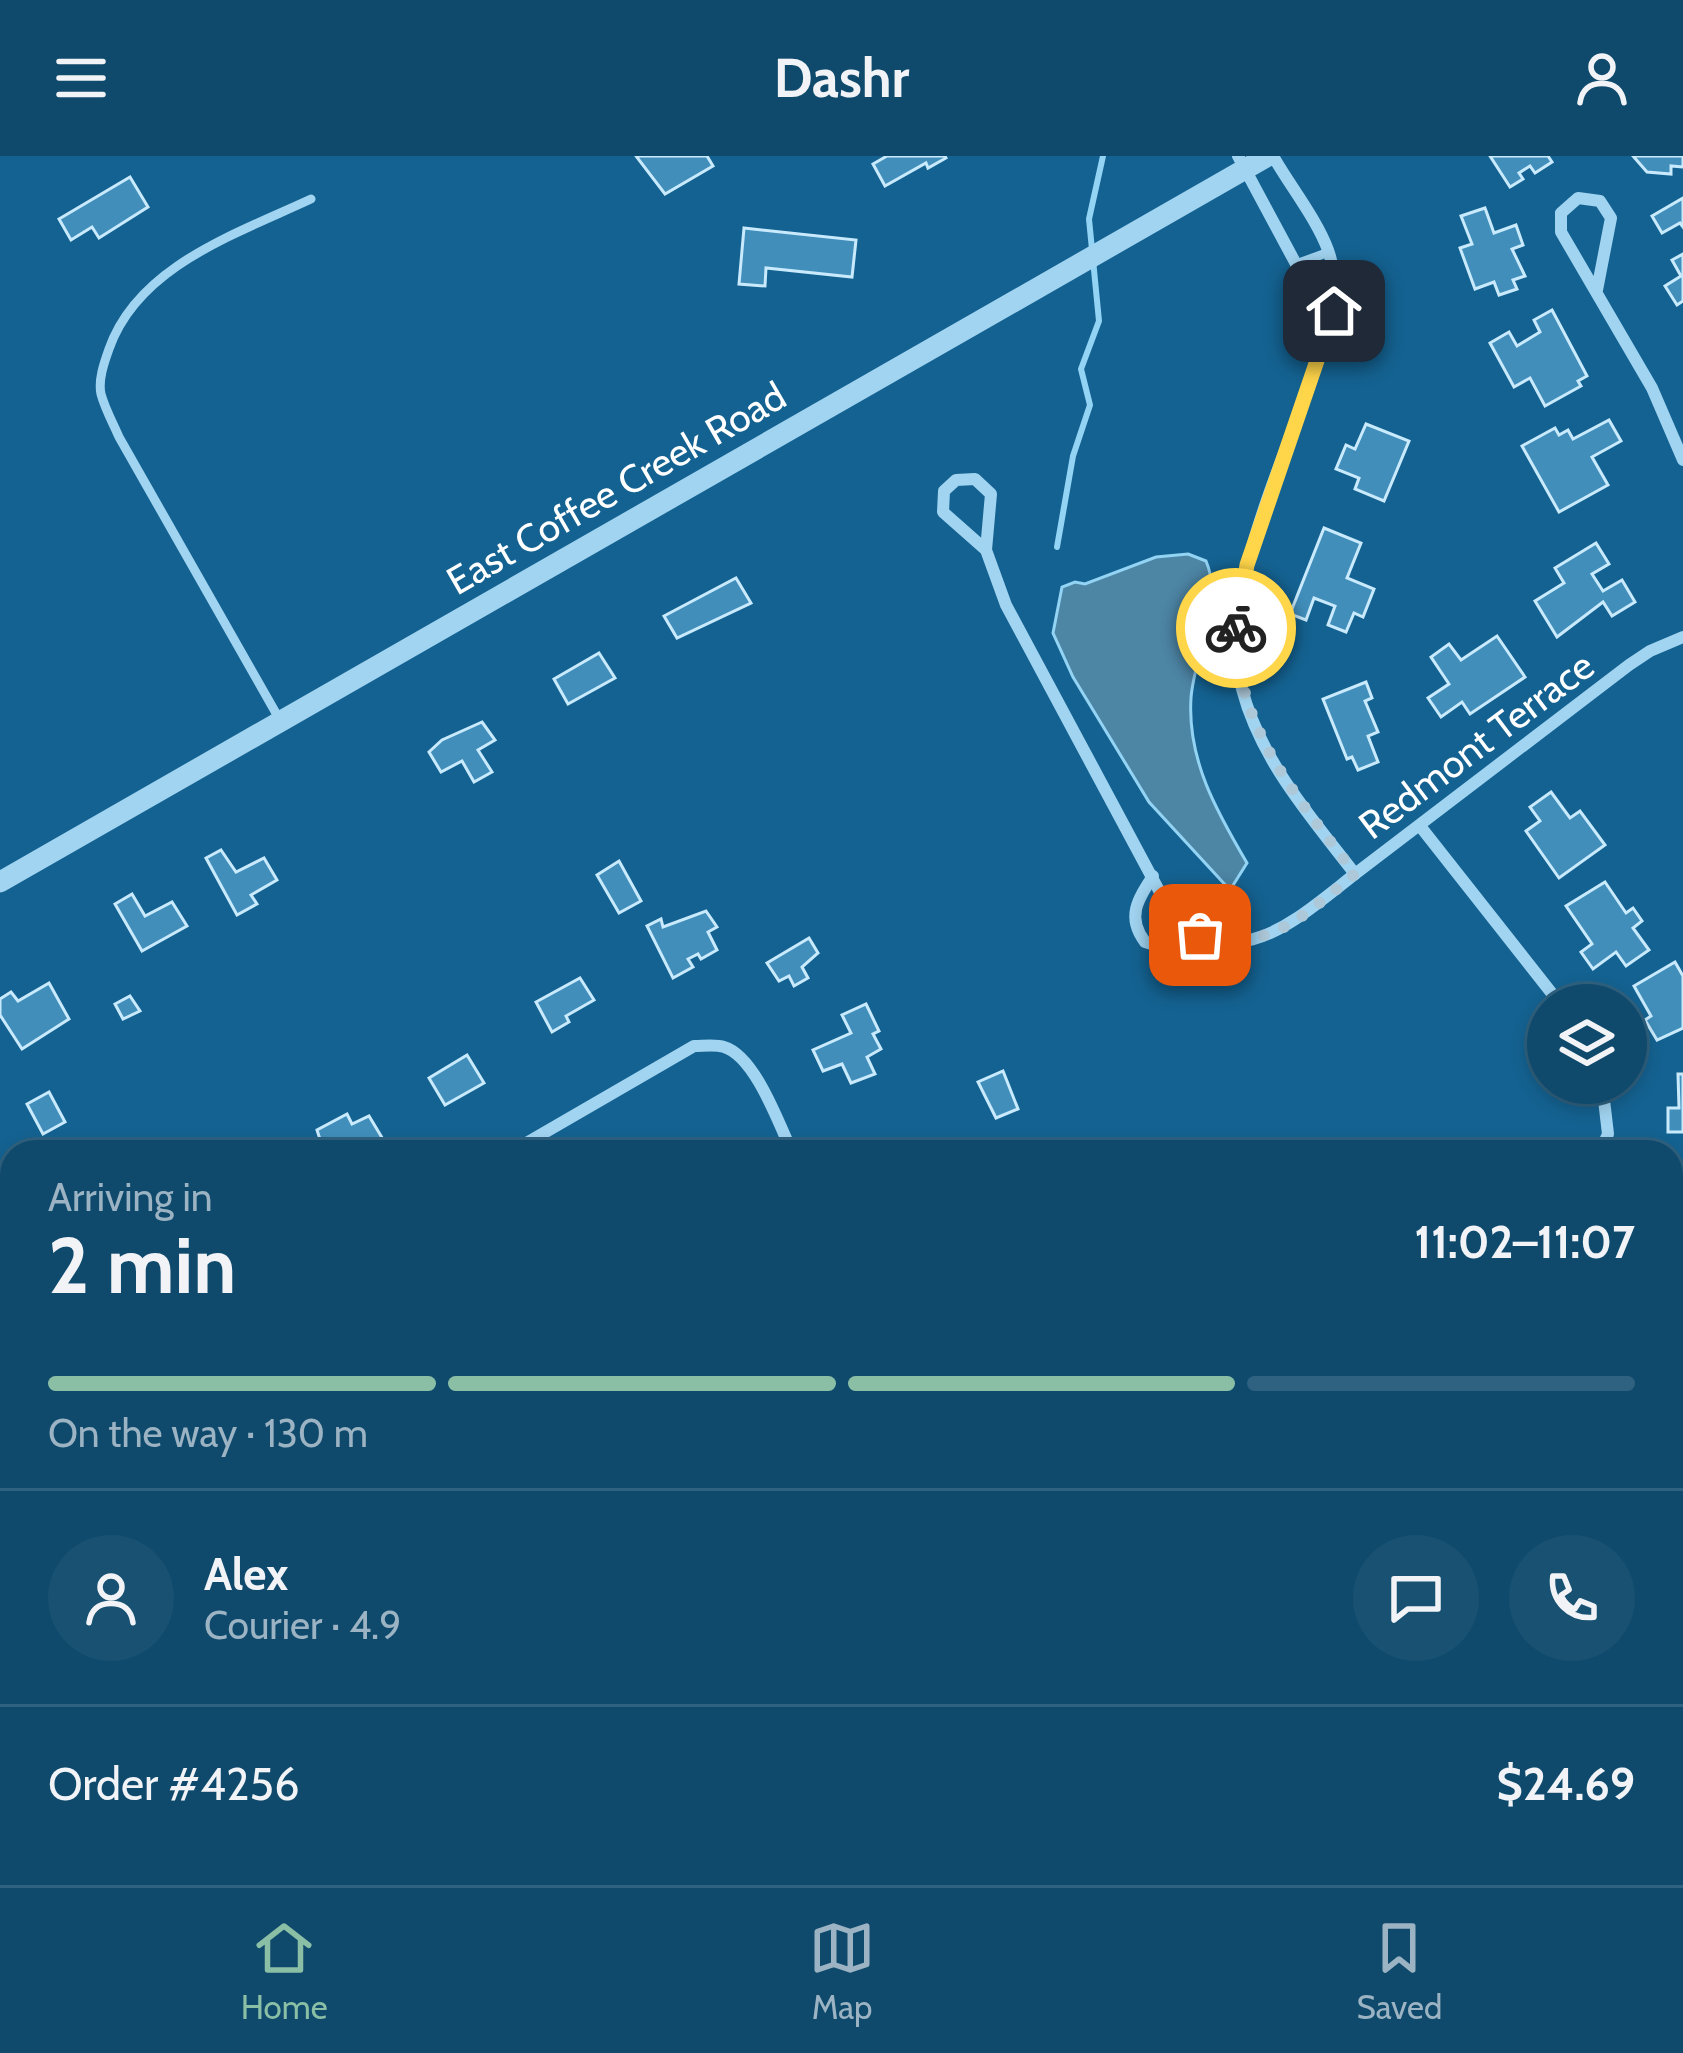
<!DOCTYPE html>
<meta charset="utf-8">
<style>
:root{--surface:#0f4a6d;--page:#185172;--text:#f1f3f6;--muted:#9bb3c2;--line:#2f6280;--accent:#8abfa5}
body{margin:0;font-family:Cabin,sans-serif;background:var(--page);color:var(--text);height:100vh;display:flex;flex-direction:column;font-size:45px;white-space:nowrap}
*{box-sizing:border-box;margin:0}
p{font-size:39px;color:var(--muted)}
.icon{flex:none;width:66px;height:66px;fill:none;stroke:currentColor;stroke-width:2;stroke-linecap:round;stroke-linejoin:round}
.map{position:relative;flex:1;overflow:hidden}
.details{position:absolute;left:0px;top:984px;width:1683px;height:747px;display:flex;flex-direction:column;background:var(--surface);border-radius:36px 36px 0 0;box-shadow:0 6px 18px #0003,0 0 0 3px var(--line)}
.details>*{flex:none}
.fabs{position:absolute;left:1527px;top:828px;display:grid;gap:24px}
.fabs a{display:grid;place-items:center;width:120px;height:120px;border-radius:50%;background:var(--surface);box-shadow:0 6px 18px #0003,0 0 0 3px var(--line);font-size:60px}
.pin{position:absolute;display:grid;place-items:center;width:102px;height:102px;color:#fff;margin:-51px;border-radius:24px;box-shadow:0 6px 18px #0006}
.courier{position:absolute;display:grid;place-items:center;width:120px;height:120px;margin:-60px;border:9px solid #ffd54a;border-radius:50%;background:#fff;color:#222;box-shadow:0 3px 15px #0007}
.summary em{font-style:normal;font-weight:700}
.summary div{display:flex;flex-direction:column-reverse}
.summary{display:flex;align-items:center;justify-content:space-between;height:204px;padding:0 48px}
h1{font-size:78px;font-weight:700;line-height:90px}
.bar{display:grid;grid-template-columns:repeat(4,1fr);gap:18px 12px;align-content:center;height:144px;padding:0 48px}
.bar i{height:15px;border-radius:9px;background:var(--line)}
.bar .selected{background:var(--accent)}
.bar p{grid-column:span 4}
.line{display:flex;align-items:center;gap:30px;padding:0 48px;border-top:3px solid var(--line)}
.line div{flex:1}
.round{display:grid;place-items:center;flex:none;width:126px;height:126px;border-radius:63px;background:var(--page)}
header{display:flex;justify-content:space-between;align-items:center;height:156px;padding:0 48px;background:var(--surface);font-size:54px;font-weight:700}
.menu{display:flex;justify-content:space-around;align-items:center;height:168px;border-top:3px solid var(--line);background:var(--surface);font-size:33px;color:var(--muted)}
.menu a{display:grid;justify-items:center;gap:6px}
.menu .selected{color:var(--accent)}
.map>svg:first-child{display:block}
.water{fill:#4d85a5;stroke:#93d3f4;stroke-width:3}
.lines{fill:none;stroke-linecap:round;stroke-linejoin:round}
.stream{stroke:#93d3f4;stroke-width:6}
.building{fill:#418ebb;stroke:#c8eafc;stroke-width:3}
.service{stroke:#a1d4f1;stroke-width:9}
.minor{stroke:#a1d4f1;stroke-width:12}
.tertiary{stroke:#a1d4f1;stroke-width:21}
.done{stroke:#adc8d8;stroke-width:12;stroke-dasharray:0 21.6}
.route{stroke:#ffd54a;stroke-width:15}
.labels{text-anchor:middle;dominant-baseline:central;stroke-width:9;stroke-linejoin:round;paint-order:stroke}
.street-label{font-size:39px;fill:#fff;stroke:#146291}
</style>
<header><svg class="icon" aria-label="menu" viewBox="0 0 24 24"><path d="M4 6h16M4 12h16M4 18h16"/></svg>Dashr<svg class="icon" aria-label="person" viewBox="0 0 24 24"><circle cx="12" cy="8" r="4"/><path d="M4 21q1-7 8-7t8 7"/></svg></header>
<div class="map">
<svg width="1683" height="1729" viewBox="0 0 1683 1729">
<rect width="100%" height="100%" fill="#146291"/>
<path class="water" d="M 1188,398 L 1206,405 C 1224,446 1194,499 1191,542 C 1187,604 1217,656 1247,707 L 1230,734 L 1149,646 L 1073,521 L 1053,477 L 1062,431 L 1075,426 L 1085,428 L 1156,401 Z"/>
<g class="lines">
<path class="stream" d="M 1057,391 L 1073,300 L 1090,249 L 1081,213 L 1099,165 L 1089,63 L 1103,0"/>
</g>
<g class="building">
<path d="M 636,0 L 707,0 L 713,10 L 665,38 Z"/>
<path d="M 887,0 L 945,0 L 946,2 L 928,12 L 926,7 L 885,30 L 873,8 Z"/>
<path d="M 1490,0 L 1548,0 L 1552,6 L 1535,17 L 1530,10 L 1519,17 L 1523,23 L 1510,31 Z"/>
<path d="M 1633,0 L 1683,0 L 1683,11 L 1671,10 L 1671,18 L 1647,16 Z"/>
<path d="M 130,21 L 148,51 L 99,82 L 92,71 L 71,84 L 59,63 Z"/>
<path d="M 1683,42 L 1683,71 L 1680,67 L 1662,77 L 1652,60 Z"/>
<path d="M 1485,52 L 1494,77 L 1516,69 L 1523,89 L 1512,93 L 1525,120 L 1513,124 L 1517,133 L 1499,139 L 1494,126 L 1475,133 L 1460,92 L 1472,88 L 1461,60 Z"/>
<path d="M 744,72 L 856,84 L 852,121 L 766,112 L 765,130 L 739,128 Z"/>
<path d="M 1683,98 L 1683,145 L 1677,149 L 1665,130 L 1681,120 L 1672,104 Z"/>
<path d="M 1552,154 L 1587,220 L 1578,225 L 1581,230 L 1545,250 L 1530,222 L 1514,231 L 1490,187 L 1509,176 L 1517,190 L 1540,176 L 1534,164 Z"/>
<path d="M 1609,264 L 1621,285 L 1592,301 L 1608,329 L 1559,356 L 1522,290 L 1555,272 L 1559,279 L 1568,274 L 1573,283 Z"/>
<path d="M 1366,268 L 1409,285 L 1384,345 L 1355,333 L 1359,322 L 1336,313 L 1346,289 L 1355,293 Z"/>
<path d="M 1324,372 L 1361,387 L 1347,422 L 1374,433 L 1363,461 L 1354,457 L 1346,476 L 1328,469 L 1335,450 L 1314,442 L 1306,464 L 1290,458 Z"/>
<path d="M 1596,387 L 1609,408 L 1592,418 L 1603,435 L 1622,424 L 1635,446 L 1612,460 L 1603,446 L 1557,481 L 1535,445 L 1564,427 L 1555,412 Z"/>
<path d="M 736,422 L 751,447 L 677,482 L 664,460 Z"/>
<path d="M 1497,480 L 1525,521 L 1470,558 L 1462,546 L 1441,561 L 1428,542 L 1449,528 L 1431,501 L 1449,488 L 1461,504 Z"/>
<path d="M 599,497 L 615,522 L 568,548 L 554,523 Z"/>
<path d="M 1366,526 L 1372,542 L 1365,545 L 1378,576 L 1368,580 L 1378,606 L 1358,614 L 1352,601 L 1347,603 L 1323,543 Z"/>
<path d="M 482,566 L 495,584 L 478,594 L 492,616 L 474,626 L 462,605 L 441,616 L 429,596 L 442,584 Z"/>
<path d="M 1551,636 L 1570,662 L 1580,655 L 1605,689 L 1559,722 L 1526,675 L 1540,665 L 1530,651 Z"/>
<path d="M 221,694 L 236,716 L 264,702 L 277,724 L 251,739 L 257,748 L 237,759 L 206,702 Z"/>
<path d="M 619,705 L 641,745 L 619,757 L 597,719 Z"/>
<path d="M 1605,726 L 1626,757 L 1633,752 L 1642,765 L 1633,772 L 1649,794 L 1626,810 L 1616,796 L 1593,813 L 1581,796 L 1592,788 L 1566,750 Z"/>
<path d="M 132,738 L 145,760 L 172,746 L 187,770 L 142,795 L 115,748 Z"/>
<path d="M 706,755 L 717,771 L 708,776 L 717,794 L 701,803 L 698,798 L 688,803 L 693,811 L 673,822 L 647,770 L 661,763 L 663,771 Z"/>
<path d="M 809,782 L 818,797 L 802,811 L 808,822 L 794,830 L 789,820 L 779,825 L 767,807 Z"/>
<path d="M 1675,806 L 1683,820 L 1683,872 L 1657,884 L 1645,864 L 1651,860 L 1634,830 Z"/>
<path d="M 580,822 L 594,844 L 566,860 L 569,866 L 552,876 L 536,846 Z"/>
<path d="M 49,827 L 69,863 L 22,893 L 0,859 L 0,843 L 11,836 L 18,845 Z"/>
<path d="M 130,840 L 140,855 L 123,863 L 115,848 Z"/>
<path d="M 866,848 L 879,875 L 873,878 L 881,893 L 867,901 L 875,918 L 851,927 L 842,908 L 823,915 L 813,894 L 851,877 L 842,859 Z"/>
<path d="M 467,899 L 484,927 L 445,949 L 429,922 Z"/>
<path d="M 1003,915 L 1018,953 L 996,962 L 978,926 Z"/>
<path d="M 1678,918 L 1683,918 L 1683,976 L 1668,976 L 1668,952 L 1679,952 Z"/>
<path d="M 49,936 L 65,966 L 43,978 L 27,948 Z"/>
<path d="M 347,958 L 352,968 L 369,960 L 384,985 L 364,996 L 324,996 L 317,974 Z"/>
<path d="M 1671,1038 L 1683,1042 L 1683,1097 L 1678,1112 L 1671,1109 Z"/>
<path d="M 0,1634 L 12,1652 L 12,1685 L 2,1690 Z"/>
<path d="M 1026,1719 L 1080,1719 L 1064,1729 L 1025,1729 L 1021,1722 Z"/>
</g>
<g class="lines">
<g class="service">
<path d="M 1296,108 L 1329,96"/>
<path d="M 281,566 L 119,281 C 113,267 105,253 101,238 C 98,224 104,207 109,193 C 138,110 236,78 311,43"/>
</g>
<g class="minor">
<path d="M 1238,0 L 1296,108 L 1317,198"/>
<path d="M 1273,0 C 1290,30 1316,62 1328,94 C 1344,138 1325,185 1310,227 C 1280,315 1218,441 1242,533 C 1261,605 1311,661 1355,718 L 1629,509 L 1650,495 L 1683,481"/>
<path d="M 1597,134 L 1611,62 L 1600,45 L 1578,42 L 1561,57 L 1561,76 L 1652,232 L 1683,304"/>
<path d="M 986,394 L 943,356 L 944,335 L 956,324 L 975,323 L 991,338 L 986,394 L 1006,449 L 1163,742 C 1228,829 1291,768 1355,718"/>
<path d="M 1420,670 L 1561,849"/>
<path d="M 1153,720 C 1138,743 1126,761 1145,786 L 1168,793 L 1200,779"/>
<path d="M 511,996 L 694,890 C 703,890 716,888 724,891 C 755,900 779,968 792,996"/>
<path d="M 1600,996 L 1608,978 L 1602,927"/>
<path d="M 0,1294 L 12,1287"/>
<path d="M 1671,1555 L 1683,1560"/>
<path d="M 1207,1719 L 1217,1729"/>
</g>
<path class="tertiary" d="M 0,726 L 1268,0"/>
</g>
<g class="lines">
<path class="done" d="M 1200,779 C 1270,798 1304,758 1355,718 C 1298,642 1236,573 1236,472"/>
<path class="route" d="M 1236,472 L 1247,409 L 1334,155"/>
</g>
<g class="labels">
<g class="street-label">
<text transform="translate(616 332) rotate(-30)">East Coffee Creek Road</text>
<text transform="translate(1476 589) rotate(-37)">Redmont Terrace</text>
</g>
</g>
</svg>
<div class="fabs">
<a><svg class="icon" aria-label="layers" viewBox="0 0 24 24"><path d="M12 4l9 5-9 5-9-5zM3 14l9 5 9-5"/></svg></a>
</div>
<div class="pin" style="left:1200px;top:779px;background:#ea580c"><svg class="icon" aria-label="bag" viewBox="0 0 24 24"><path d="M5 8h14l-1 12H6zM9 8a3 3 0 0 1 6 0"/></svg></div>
<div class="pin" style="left:1334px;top:155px;background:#1f2937"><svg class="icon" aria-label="home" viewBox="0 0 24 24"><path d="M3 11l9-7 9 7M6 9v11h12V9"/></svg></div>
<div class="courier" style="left:1236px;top:472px"><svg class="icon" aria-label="bike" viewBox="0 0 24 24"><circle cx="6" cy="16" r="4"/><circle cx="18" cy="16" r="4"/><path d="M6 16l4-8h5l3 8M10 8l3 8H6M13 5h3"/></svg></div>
<section class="details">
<div class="summary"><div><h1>2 min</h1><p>Arriving in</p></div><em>11:02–11:07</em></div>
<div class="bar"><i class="selected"></i><i class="selected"></i><i class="selected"></i><i></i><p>On the way · 130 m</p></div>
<div class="line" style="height:216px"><a class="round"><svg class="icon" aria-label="person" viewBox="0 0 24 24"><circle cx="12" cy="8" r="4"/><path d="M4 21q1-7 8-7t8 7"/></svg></a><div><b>Alex</b><p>Courier · 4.9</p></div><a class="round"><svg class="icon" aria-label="chat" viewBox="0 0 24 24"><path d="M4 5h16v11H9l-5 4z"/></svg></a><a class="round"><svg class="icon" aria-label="phone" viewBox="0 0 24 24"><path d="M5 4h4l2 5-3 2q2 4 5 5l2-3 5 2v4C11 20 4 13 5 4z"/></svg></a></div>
<div class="line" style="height:156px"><div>Order #4256</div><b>$24.69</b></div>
</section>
</div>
<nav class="menu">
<a class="selected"><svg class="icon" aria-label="home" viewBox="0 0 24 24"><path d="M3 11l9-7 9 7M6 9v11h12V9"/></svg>Home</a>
<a><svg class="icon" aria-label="map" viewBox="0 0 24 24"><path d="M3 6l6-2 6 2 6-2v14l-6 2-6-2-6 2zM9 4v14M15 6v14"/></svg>Map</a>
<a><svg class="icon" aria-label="saved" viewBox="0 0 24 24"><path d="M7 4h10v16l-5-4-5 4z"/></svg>Saved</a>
</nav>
